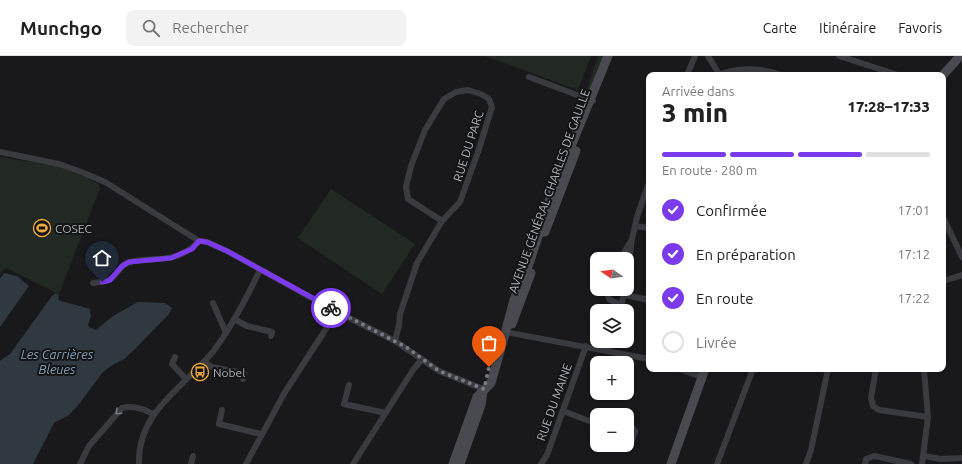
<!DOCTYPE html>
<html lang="fr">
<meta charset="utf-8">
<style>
:root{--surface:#fff;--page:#f2f2f2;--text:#222;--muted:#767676;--line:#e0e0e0;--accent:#7c3aed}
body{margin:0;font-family:Ubuntu,sans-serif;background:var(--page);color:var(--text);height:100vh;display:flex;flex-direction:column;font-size:15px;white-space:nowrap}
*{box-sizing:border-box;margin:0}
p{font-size:13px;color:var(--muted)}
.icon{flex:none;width:22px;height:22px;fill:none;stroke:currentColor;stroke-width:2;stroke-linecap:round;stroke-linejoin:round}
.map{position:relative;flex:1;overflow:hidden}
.details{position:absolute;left:646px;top:16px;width:300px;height:300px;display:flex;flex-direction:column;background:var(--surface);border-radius:8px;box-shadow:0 2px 6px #0003}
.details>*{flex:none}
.needle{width:26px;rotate:283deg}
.buttons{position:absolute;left:590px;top:196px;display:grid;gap:8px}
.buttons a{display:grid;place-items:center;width:44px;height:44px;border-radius:8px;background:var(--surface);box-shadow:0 2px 6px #0003;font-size:20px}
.pin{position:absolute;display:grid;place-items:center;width:34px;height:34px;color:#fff;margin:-41px -17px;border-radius:50% 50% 50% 0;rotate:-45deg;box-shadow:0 0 4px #0007}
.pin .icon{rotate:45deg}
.courier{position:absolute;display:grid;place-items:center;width:40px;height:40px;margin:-20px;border:3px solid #7c3aed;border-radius:50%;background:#fff;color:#222;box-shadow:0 1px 5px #0007}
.summary em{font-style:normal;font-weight:800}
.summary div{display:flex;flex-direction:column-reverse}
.summary{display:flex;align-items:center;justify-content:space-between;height:68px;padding:0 16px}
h1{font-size:26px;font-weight:800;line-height:30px}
.bar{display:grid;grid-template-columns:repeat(4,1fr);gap:6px 4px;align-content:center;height:48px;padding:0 16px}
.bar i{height:5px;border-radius:3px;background:var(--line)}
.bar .on{background:var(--accent)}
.bar p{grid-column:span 4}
ol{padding:0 16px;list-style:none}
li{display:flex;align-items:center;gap:12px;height:44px}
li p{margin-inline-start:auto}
li .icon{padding:4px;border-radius:50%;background:var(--accent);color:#fff;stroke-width:4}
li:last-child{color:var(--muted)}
li i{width:22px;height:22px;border:2px solid var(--line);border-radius:50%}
header{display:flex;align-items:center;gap:24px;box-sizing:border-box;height:56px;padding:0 20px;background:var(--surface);border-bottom:1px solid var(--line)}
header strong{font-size:19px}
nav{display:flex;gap:22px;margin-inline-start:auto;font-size:14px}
.search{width:280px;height:36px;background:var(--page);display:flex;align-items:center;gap:10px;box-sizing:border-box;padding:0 14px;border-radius:8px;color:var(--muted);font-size:15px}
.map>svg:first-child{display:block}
.green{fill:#212922}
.water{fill:#2f393f}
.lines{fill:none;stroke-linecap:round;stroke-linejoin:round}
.street{stroke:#3a3b40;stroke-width:6}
.secondary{stroke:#484a50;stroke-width:9}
.oneway{stroke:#797c83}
.done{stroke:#797c82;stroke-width:4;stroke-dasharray:0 7.2}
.route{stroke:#7c3aed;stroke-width:5}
.labels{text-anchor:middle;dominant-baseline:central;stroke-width:4;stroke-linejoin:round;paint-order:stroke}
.street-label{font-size:12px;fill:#acb1ba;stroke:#141416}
.poi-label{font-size:12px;fill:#acb1ba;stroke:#141416;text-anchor:start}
.water-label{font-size:13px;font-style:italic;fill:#84a0b4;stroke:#141416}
</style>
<header>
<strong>Munchgo</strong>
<div class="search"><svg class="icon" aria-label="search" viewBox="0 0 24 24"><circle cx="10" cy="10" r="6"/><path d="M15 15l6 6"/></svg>Rechercher</div>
<nav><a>Carte</a><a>Itinéraire</a><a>Favoris</a></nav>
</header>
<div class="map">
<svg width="962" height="408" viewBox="0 0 962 408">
<rect width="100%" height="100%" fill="#19191b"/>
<g class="green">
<path d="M 485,0 L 591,0 L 578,34 Z"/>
<path d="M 598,0 L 606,0 L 587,40 L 585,39 Z"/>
<path d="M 0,101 L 56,110 L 79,118 L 99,128 L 100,132 L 59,238 L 6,212 L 0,218 Z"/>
<path d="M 331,133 L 415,188 L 382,238 L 298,182 Z"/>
</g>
<g class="water">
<path d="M 4,217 L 17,220 L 29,230 L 0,271 L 0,223 Z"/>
<path d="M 55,237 L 59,239 L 58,244 L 90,253 L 91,260 L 88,269 L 89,271 L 96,274 L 113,260 L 138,246 L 165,247 L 172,252 L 168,259 L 134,294 L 124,303 L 111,310 L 103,316 L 79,348 L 69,359 L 54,367 L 33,408 L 0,408 L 0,305 L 10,298 L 52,240 L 53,240 Z"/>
</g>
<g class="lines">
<g class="street">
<path d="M 708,0 L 719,18"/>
<path d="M 839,0 L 898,19"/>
<path d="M 687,19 L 695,0"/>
<path d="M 718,19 C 738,11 761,12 782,19"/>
<path d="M 529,21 L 593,45"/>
<path d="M 0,96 L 59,108 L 79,115 L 105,126 L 199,185 L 207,186 L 227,195 L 337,256 L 395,285 L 439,315 L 483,333"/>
<path d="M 943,161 L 962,201"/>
<path d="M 635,170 L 649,172"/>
<path d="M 620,203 L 631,185"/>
<path d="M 627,222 L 632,183 L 637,161 L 649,126"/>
<path d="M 943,225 L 962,219"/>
<path d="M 93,227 C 98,226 104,226 109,224 C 117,220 119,209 130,206 C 157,200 176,209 199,185"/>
<path d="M 608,233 L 607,236 L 609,243 L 622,250"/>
<path d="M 625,239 L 649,244"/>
<path d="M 213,247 L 226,277"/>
<path d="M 620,255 L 625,233"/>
<path d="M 234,263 L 247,270 L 272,276 L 271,280"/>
<path d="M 505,276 L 649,303"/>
<path d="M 395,285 L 399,269 L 400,258 L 417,207 L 442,165 L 460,146 L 478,96 L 492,51 L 489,43 L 481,38 L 468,34 L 456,36 L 444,43 L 425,74 L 411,110 L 406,131 L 408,143 L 442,165"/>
<path d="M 607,295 L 611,285"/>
<path d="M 175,301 L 172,308 L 186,323"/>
<path d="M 204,306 L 212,311 L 244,317 L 243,323"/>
<path d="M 679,313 L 702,321"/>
<path d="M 876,313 L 871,342 L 873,350 L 879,354 L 928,361"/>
<path d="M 349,329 L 344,348 L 386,357"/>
<path d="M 222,354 L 219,368 L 261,378"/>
<path d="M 563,355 L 597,368"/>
<path d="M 627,369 L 632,371 L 635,375 L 632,385 L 627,387"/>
<path d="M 924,400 L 941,403 L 962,402"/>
<path d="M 80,408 L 89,390 L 122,352 C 133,349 144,353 153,358"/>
<path d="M 139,408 C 137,354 187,330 215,293 C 233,268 247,241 260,214"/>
<path d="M 191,408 L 193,400"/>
<path d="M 246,408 L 285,336 L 337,256"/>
<path d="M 353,408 L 413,314 L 422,303"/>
<path d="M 541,408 L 547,399 L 586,290"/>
<path d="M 717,408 L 753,313"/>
<path d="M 806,408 L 811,394 L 828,313"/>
<path d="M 865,408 L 866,403 L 874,400 L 911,408"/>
<path d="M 922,408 L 928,361 L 924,313"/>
</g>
<g class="secondary">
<path d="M 943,19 L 960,0"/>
<path d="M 545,176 L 576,95"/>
<path d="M 512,268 L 531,217"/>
<path d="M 453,408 L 477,341 L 491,327 L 503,285 L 514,244 L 530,205 L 553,134 L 608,0"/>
<path d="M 460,408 L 481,349 L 483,335"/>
<path d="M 671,408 L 705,313"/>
</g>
</g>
<defs><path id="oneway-chevron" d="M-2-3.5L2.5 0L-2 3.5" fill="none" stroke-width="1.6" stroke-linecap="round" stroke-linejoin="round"/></defs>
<use class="oneway" href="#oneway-chevron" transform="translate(118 356) rotate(137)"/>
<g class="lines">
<path class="done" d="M 331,252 L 406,291 L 439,315 L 484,333 L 489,311"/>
<path class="route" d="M 102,226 L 110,224 L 122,210 L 129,206 L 171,202 L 192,193 L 199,185 L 207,186 L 227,195 L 331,252"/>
</g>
<defs>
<g id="stadium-ring" transform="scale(0.9)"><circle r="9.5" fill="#141416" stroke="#eeaa3e" stroke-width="1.5"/><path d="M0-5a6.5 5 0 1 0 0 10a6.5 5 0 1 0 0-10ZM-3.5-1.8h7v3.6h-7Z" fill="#eeaa3e"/></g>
<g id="bus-ring" transform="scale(0.9)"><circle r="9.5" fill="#141416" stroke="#eeaa3e" stroke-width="1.5"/><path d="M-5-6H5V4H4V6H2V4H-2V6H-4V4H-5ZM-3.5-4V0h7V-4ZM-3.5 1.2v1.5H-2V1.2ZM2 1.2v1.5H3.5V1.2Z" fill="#eeaa3e"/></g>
</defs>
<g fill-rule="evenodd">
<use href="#stadium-ring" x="42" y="172"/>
<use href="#bus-ring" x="200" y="316"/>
</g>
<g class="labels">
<g class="street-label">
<text transform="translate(468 90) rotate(-72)">RUE DU PARC</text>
<text transform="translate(549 135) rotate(-70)">AVENUE GÉNÉRAL CHARLES DE GAULLE</text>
<text transform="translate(554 346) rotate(-70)">RUE DU MAINE</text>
</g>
<g class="poi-label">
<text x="55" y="172">COSEC</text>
<text x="213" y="316">Nobel</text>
</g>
<g class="water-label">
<text x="57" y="298">Les Carrières<tspan x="57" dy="15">Bleues</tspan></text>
</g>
</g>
</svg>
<div class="buttons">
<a><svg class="needle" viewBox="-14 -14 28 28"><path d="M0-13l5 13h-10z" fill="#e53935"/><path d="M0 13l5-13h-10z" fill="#767676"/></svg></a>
<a><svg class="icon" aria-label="layers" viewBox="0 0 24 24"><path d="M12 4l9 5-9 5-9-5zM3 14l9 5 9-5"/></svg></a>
<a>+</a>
<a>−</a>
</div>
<div class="pin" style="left:489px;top:311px;background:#ea580c"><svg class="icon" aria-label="bag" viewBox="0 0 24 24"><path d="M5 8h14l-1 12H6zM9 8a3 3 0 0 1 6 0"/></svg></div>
<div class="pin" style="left:102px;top:226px;background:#1f2937"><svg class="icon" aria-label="home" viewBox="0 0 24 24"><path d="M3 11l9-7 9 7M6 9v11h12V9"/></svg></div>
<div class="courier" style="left:331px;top:252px"><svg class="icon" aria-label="bike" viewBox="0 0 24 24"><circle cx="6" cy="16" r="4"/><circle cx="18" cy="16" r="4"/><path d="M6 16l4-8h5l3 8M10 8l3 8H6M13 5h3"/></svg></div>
<section class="details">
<div class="summary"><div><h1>3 min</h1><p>Arrivée dans</p></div><em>17:28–17:33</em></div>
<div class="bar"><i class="on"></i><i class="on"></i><i class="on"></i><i></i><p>En route · 280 m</p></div>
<ol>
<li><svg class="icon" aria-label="check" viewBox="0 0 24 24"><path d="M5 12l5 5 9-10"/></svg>Confirmée<p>17:01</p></li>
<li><svg class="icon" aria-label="check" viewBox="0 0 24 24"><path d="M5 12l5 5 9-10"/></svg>En préparation<p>17:12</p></li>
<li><svg class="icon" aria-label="check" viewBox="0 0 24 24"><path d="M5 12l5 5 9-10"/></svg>En route<p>17:22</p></li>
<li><i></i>Livrée</li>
</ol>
</section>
</div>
